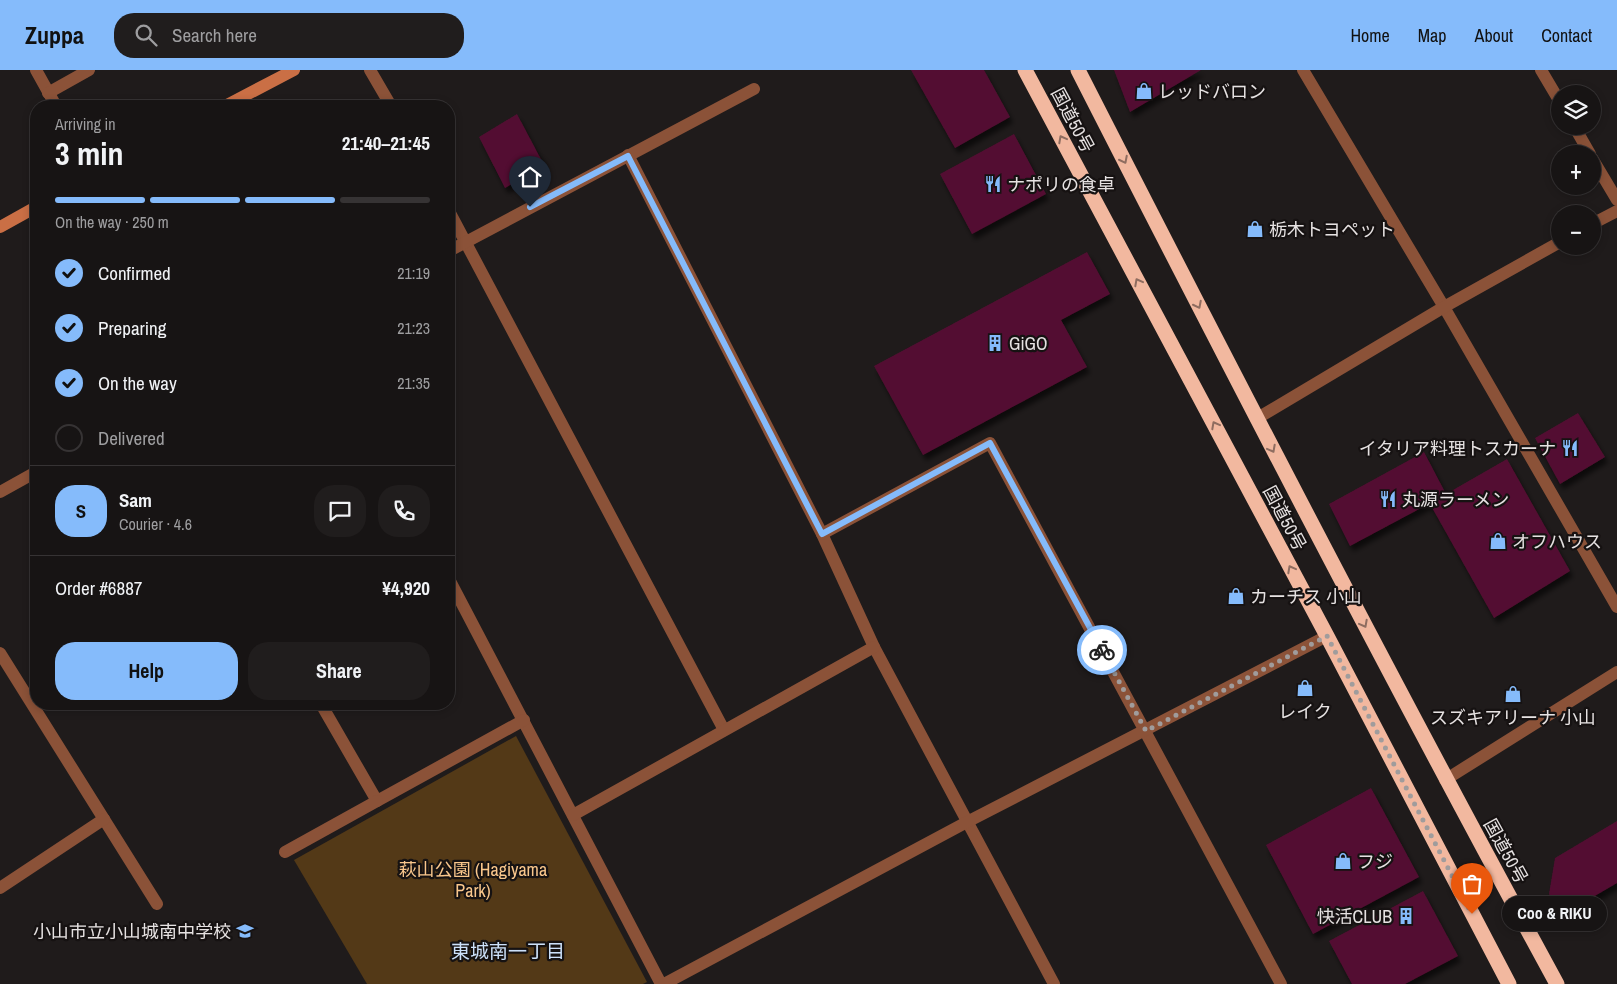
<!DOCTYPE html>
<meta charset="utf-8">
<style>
:root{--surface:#171414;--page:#201d1d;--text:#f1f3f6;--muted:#9e9ea0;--line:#363334;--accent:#85bbfb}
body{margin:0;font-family:"Archivo Narrow","Noto Sans JP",sans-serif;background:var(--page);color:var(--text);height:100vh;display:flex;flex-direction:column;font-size:19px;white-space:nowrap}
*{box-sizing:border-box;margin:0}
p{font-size:16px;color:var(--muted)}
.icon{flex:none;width:28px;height:28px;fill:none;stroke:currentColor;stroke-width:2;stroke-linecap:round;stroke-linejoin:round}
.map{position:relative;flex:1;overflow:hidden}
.drawer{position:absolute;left:30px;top:30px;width:425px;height:610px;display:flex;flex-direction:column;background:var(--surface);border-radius:20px;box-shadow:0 2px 8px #0003,0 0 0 1px var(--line)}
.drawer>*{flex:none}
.controls{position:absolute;left:1551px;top:15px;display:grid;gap:10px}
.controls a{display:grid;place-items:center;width:50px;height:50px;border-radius:50%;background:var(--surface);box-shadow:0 2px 8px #0003,0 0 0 1px var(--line);font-size:25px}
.pin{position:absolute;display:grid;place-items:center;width:42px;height:42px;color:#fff;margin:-51px -21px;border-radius:50% 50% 50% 0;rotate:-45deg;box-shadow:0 0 5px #0007}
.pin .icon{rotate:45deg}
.courier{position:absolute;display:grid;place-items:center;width:50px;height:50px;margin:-25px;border:4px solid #85bbfb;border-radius:50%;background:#fff;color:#222;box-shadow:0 1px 6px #0007}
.bubble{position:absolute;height:35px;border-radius:18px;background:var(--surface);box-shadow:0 2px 8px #0003,0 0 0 1px var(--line);font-size:16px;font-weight:700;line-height:35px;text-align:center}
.headline em{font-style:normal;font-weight:700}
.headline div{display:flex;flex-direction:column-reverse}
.headline{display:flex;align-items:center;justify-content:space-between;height:85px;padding:0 25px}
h1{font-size:32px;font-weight:700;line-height:38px}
.bar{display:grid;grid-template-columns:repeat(4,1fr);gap:8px 5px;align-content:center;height:60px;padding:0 25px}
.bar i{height:6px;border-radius:4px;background:var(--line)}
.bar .on{background:var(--accent)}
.bar p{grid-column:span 4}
.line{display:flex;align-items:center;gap:12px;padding:0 25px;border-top:1px solid var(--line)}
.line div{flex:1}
.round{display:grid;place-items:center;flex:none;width:52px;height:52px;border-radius:20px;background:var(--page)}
ol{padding:0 25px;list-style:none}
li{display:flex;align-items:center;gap:15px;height:55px}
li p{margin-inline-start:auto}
li .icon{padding:5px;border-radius:50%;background:var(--accent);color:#111;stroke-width:4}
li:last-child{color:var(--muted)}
li i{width:28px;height:28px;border:2px solid var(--line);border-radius:50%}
.button{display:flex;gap:10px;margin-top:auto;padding:10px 25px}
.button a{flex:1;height:58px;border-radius:20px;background:var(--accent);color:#111;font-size:20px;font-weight:700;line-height:58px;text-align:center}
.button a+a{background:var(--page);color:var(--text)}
header{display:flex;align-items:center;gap:30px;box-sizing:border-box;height:70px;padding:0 25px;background:var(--accent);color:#111}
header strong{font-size:24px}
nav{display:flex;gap:28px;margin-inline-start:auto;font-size:18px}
.search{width:350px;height:45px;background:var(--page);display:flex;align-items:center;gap:12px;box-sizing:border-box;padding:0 18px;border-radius:20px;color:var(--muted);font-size:19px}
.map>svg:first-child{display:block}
.green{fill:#533917}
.building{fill:#520f31;filter:url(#shadow)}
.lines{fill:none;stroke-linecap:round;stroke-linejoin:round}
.lane{stroke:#8b5238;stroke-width:12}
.street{stroke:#8b5238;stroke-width:12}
.secondary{stroke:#ca6f45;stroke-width:12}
.highway{stroke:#f2b89f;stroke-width:15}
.oneway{stroke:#8f6d60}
.done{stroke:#a09c9c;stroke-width:5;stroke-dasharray:0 9}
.route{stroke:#85bbfb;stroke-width:6}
.labels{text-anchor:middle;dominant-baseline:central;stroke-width:4.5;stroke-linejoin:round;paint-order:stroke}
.poi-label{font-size:18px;fill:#e6e2e2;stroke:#161212;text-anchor:start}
.street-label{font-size:18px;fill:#e6e2e2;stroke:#161212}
.park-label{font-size:18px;fill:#fac78c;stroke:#161212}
.neighbourhood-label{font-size:19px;fill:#cce0f9;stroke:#161212}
</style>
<header>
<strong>Zuppa</strong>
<div class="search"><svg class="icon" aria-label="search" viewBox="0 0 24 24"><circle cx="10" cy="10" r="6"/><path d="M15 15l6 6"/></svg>Search here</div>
<nav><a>Home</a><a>Map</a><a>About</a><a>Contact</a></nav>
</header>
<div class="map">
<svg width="1617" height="914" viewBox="0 0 1617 914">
<defs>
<filter id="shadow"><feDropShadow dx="3" dy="5.5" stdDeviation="2.5" flood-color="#0009"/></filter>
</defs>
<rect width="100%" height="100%" fill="#1f1b1b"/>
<path class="green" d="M 516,666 L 647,912 L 643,914 L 367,914 L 294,790 Z"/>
<g class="building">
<path d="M 911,0 L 984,0 L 1010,47 L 955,78 Z"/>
<path d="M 1114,0 L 1201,0 L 1130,42 Z"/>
<path d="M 517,44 L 544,95 L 505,118 L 479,67 Z"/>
<path d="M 1014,64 L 1046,124 L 972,164 L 940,104 Z"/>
<path d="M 1087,182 L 1110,224 L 1061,250 L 1087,297 L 923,385 L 874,296 Z"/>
<path d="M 1578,343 L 1605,387 L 1560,414 L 1535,368 Z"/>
<path d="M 1424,382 L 1446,424 L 1507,389 L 1570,501 L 1494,548 L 1430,434 L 1436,430 L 1350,476 L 1329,434 Z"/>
<path d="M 1371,718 L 1419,807 L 1313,864 L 1266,775 Z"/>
<path d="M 1617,751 L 1617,813 L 1562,845 L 1549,824 L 1555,788 Z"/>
<path d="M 1423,821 L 1458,886 L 1405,914 L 1352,914 L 1329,871 Z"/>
</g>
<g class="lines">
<path class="lane" d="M 0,422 L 36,402"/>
<g class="street">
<path d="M 36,0 L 56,36"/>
<path d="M 370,0 L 391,36"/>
<path d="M 1303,0 L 1444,237 L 1617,537"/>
<path d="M 1541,0 L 1560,32"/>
<path d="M 48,23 L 89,0"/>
<path d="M 1574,56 L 1590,84"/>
<path d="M 628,85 L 822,464 L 874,577 L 1054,914"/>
<path d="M 1592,88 L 1617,130"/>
<path d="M 449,141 L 724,660"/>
<path d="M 1592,154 L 1617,141"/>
<path d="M 449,181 L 754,19"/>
<path d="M 1256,349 L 1444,237 L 1560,172"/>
<path d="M 822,464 L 990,373 L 1281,914"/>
<path d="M 449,509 L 661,914"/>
<path d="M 0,583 L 157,834"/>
<path d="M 321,634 L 377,731 L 524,650"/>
<path d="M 1445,710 L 1617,602"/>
<path d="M 573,745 L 874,577"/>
<path d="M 285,782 L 377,731"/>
<path d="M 0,818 L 104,749"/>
<path d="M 664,914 L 967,752 L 1327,566"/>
</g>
<g class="secondary">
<path d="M 225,36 L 294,0"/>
<path d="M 0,157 L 36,137"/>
</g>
<g class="highway">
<path d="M 1025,0 L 1327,566 L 1509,914"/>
<path d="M 1078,0 C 1234,306 1392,612 1557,914"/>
</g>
</g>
<defs><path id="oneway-chevron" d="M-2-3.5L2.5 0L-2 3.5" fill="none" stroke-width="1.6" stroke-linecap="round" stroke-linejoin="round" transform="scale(1.25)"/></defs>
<g class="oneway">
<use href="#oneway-chevron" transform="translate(1062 69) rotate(-118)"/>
<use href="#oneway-chevron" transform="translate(1124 90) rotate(63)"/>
<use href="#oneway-chevron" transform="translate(1138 212) rotate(-118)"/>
<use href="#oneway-chevron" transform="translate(1198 235) rotate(63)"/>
<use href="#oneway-chevron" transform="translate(1215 355) rotate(-118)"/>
<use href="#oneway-chevron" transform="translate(1272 379) rotate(62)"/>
<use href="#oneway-chevron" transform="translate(1291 499) rotate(-118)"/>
<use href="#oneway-chevron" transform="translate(1364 554) rotate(62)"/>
</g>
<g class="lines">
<path class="done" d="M 1102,580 L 1146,661 L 1327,566 L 1472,844"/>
<path class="route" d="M 530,137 L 628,86 L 822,464 L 990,373 L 1102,580"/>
</g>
<defs>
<g id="shop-bare" transform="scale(1.35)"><path d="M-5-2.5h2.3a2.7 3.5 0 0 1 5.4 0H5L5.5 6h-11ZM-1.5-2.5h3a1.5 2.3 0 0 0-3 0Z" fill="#85bbfb" stroke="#161212" stroke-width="2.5" paint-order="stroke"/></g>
<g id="restaurant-bare" transform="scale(1.35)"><path d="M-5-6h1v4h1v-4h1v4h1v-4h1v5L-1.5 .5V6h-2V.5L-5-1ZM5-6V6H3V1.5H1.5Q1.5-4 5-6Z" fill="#85bbfb" stroke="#161212" stroke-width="2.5" paint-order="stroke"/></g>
<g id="building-bare" transform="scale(1.35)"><path d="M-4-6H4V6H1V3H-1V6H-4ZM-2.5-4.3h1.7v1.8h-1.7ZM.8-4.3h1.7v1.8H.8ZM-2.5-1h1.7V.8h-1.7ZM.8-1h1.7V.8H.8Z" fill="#85bbfb" stroke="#161212" stroke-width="2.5" paint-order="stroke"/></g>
<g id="school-bare" transform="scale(1.35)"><path d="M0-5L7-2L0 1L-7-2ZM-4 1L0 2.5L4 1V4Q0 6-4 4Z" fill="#85bbfb" stroke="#161212" stroke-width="2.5" paint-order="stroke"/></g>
</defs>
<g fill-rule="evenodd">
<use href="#shop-bare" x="1144" y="21"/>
<use href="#restaurant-bare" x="993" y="114"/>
<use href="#shop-bare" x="1255" y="159"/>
<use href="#building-bare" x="995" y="273"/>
<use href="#restaurant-bare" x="1570" y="378"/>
<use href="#restaurant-bare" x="1388" y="429"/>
<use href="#shop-bare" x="1498" y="471"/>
<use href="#shop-bare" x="1236" y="526"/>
<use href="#shop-bare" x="1305" y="618"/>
<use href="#shop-bare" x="1513" y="624"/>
<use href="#shop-bare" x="1343" y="791"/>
<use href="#building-bare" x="1406" y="846"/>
<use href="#school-bare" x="245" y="861"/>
</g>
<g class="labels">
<g class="poi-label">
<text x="1158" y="21">レッドバロン</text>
<text x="1007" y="114">ナポリの食卓</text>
<text x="1269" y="159">栃木トヨペット</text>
<text x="1009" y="273">GiGO</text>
<text x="1556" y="378" text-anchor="end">イタリア料理トスカーナ</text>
<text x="1402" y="429">丸源ラーメン</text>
<text x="1512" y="471">オフハウス</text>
<text x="1250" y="526">カーチス 小山</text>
<text x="1305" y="641" text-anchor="middle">レイク</text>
<text x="1513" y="647" text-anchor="middle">スズキアリーナ 小山</text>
<text x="1357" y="791">フジ</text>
<text x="1392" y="846" text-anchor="end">快活CLUB</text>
<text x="231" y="861" text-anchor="end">小山市立小山城南中学校</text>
</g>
<g class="street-label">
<text transform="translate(1073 50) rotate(62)">国道50号</text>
<text transform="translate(1285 448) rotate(62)">国道50号</text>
<text transform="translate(1506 781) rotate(61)">国道50号</text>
</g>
<g class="park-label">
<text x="473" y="799">萩山公園 (Hagiyama<tspan x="473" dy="21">Park)</tspan></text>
</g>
<g class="neighbourhood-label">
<text x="508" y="881">東城南一丁目</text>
</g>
</g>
</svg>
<div class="controls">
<a><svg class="icon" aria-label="layers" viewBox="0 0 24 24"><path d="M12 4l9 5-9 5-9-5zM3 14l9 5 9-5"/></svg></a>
<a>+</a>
<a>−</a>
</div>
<div class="pin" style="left:1472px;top:844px;background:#ea580c"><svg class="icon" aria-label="bag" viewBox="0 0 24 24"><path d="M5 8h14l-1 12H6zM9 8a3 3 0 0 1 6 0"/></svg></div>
<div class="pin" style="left:530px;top:137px;background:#1f2937"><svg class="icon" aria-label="home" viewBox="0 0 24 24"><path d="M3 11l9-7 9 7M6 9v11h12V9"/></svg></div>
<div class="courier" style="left:1102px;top:580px"><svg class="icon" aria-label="bike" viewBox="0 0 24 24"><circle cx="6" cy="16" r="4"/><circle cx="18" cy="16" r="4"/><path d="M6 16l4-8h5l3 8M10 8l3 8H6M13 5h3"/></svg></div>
<div class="bubble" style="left:1502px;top:826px;width:105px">Coo &amp; RIKU</div>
<section class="drawer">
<div class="headline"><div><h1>3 min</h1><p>Arriving in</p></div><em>21:40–21:45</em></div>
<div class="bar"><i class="on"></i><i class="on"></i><i class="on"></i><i></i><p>On the way · 250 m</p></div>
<ol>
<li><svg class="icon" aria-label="check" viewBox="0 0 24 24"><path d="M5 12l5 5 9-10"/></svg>Confirmed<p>21:19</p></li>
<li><svg class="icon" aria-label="check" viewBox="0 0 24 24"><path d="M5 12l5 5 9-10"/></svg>Preparing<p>21:23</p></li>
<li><svg class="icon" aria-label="check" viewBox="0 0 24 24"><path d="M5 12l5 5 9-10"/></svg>On the way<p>21:35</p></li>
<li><i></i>Delivered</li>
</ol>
<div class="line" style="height:90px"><b class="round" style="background:var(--accent);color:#111">S</b><div><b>Sam</b><p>Courier · 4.6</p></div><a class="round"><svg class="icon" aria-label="chat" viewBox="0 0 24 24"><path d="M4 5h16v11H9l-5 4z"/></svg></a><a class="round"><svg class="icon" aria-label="phone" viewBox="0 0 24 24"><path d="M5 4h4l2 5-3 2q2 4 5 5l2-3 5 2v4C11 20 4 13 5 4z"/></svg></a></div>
<div class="line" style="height:65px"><div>Order #6887</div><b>¥4,920</b></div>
<div class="button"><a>Help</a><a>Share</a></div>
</section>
</div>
